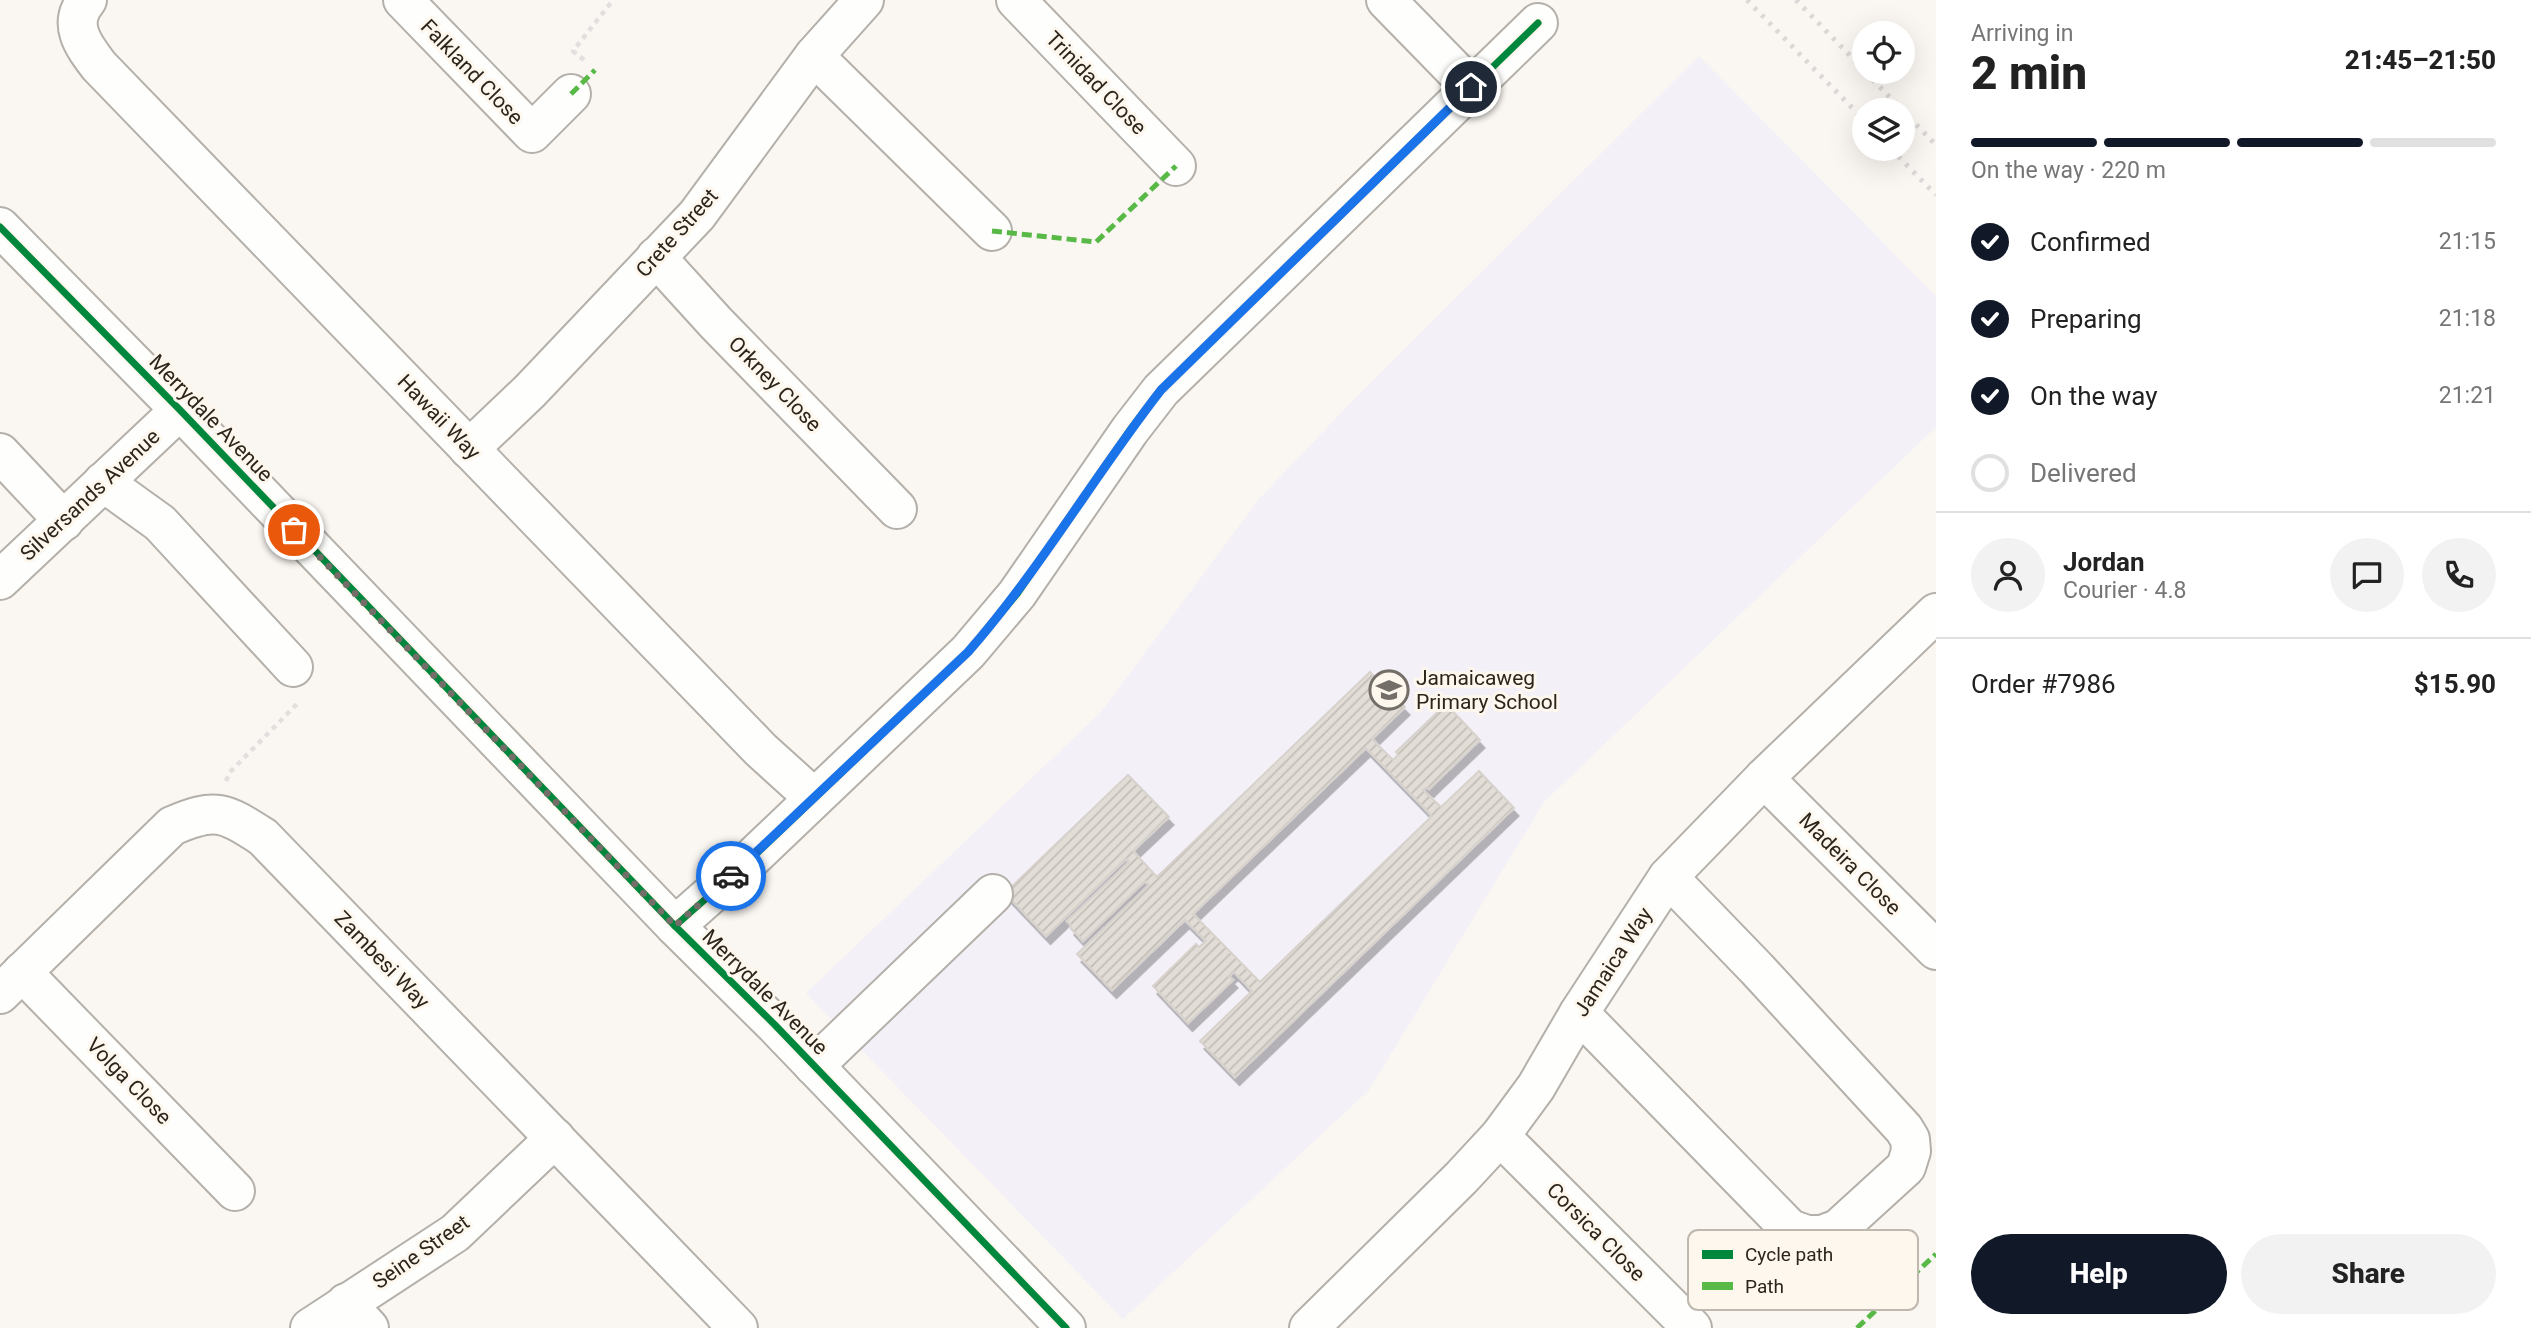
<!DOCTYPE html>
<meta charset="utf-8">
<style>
:root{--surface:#fff;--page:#f2f2f2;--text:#222;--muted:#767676;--line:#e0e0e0;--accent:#111827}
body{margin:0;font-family:Roboto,sans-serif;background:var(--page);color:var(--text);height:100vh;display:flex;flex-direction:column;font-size:26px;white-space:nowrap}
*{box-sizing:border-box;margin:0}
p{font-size:23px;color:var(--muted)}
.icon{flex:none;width:38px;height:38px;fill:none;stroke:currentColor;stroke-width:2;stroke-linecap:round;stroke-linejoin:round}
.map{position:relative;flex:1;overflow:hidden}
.side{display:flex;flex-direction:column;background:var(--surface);width:595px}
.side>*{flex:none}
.tools{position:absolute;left:1852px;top:21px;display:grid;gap:14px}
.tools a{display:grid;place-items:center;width:63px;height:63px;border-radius:50%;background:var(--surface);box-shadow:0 7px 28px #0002;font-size:35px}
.pin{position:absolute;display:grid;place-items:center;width:60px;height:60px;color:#fff;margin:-30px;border:4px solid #fff;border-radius:50%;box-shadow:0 2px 7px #0007}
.courier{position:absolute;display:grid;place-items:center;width:70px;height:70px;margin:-35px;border:5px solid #1a73e8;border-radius:50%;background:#fff;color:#222;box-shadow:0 2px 9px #0007}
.overview em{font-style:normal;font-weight:800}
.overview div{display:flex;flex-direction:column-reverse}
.overview{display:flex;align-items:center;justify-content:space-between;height:119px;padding:0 35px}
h1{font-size:46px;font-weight:800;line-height:52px}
.bar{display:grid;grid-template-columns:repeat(4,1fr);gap:10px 7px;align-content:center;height:84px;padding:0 35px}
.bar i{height:9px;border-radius:5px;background:var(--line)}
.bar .selected{background:var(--accent)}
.bar p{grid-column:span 4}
.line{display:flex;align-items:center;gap:18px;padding:0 35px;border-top:2px solid var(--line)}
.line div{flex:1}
.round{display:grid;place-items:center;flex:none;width:74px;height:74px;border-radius:37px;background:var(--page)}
ol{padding:0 35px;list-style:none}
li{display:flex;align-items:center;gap:21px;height:77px}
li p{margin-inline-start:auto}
li .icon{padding:7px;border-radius:50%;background:var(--accent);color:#fff;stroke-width:4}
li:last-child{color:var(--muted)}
li i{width:38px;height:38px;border:4px solid var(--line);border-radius:50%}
.primary-button{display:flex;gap:14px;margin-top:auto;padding:14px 35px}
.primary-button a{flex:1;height:80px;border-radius:42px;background:var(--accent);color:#fff;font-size:28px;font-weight:800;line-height:80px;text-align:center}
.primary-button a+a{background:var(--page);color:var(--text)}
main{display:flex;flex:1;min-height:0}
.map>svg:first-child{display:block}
.education{fill:#f4f0f8}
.building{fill:url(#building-hatch);stroke:#d7d2cc;stroke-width:2;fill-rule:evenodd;filter:url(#shadow)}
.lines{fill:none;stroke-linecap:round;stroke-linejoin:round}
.minor-casing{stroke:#b4b0a9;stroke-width:42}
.path{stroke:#e1e0de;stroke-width:4.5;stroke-dasharray:5 5;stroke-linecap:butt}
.minor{stroke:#fefefd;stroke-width:38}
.rail{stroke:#dbd9d8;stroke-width:5;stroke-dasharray:3.5 7;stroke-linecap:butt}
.quiet{stroke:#58b947;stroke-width:5;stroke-dasharray:10 5;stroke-linecap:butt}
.cycleway-casing{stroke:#fef7ee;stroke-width:11}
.cycleway{stroke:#00873e;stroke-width:7}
.done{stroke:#736e67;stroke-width:7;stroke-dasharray:0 12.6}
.route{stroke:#1a73e8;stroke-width:9}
.labels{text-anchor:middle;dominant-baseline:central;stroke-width:6;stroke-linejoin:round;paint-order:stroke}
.street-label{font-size:21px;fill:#2b251c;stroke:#fef7ee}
.poi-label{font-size:21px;fill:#2b251c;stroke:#fef7ee;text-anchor:start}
.key{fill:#fef7ee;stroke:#bfb8af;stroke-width:2}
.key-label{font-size:19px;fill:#2b251c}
</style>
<main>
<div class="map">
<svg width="1936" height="1328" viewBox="0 0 1936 1328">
<defs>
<pattern id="building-hatch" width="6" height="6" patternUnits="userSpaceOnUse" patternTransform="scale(1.75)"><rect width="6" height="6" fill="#e2ddd6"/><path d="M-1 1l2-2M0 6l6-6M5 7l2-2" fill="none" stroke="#c2beb7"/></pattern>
<filter id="shadow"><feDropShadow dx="4.5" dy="8" stdDeviation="0" flood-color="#0004"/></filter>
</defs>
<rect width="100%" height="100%" fill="#faf6f2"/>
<path class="education" d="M 1699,56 L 1936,296 L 1936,427 L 1544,802 L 1369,1090 L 1123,1319 L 806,993 L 1100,713 L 1260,498 L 1359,394 Z"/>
<path class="building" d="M 1370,672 L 1405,707 L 1372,739 L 1393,760 L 1398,755 L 1396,752 L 1446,704 L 1480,740 L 1429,789 L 1427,787 L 1423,790 L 1441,807 L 1479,771 L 1514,808 L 1235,1077 L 1200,1041 L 1252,991 L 1234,972 L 1229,976 L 1233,980 L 1188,1023 L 1153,986 L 1196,944 L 1199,947 L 1206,941 L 1185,920 L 1112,990 L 1077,954 L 1149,885 L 1145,881 L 1083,941 L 1070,927 L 1071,925 L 1067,921 L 1129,862 L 1126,859 L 1046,936 L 1005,893 L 1128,775 L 1169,817 L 1133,851 L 1157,877 ZM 1366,748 L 1432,816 L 1260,982 L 1193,914 Z"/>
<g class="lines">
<g class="minor-casing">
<g id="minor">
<path d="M 87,0 C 67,24 83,45 99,66 L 761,750 L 814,798"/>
<path d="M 403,0 L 532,133 L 571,94"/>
<path d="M 1016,0 L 1176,166"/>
<path d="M 1386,0 L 1471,87"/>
<path d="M 814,56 L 992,231"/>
<path d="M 0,227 L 180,410 L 675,926 L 775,1025 L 1066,1328"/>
<path d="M 656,257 L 716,323 L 897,509"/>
<path d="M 469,449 L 530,391 L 697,215 L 814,56 L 864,0"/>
<path d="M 0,453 L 64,521"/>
<path d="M 103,482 L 160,523 L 293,667"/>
<path d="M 0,580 L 180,410"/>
<path d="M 1764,778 L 1936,950"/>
<path d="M 675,926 L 753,857 L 968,652 L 1017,594 L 1130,430 L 1161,390 L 1538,23"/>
<path d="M 22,972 L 235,1191"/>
<path d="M 0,994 L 172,826 C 216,807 224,812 263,837 L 738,1328"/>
<path d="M 1579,1013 L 1790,1229 L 1807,1235 L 1822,1235 L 1838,1229 L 1906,1167 L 1911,1151 L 1910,1139 L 1904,1129 L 1757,969 L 1668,877"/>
<path d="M 814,1066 L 993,894"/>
<path d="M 1500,1136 L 1692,1328"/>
<path d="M 346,1303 L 369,1328"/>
<path d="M 310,1328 L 455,1233 L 555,1138"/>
<path d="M 1309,1328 L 1461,1178 L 1500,1136 L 1536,1087 L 1579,1013 L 1668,877 L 1764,778 L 1936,613"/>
</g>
</g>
<g class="path">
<path d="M 584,60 L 573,51 L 613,0"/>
<path d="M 226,781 L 230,772 L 298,703"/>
</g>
<use href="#minor" class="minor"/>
<g class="rail">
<path d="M 1747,0 L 1864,120"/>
<path d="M 1796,0 L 1864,70"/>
<path d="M 1865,72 L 1936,145"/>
<path d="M 1891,149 L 1936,195"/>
</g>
<g class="quiet">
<path d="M 571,94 L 595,70"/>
<path d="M 992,231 L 1096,242 L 1176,166"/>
<path d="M 1857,1328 L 1936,1254"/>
</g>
<g class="cycleway-casing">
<g id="cycleway">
<path d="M 0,227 L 180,410 L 675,926 L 775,1025 L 1066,1328"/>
<path d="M 675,926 L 753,857 L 968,652 L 1017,594 L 1130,430 L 1161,390 L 1538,23"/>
</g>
</g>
<use href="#cycleway" class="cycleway"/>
</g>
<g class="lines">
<path class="done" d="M 294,530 L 675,926 L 731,876"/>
<path class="route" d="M 731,876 L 968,652 C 1040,570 1094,476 1161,390 L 1471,87"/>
</g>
<defs>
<g id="school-ring" transform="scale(2.0125)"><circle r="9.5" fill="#fef7ee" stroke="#736e67" stroke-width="1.5"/><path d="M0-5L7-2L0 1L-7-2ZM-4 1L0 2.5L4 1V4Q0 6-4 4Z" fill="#736e67"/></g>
</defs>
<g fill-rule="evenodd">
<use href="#school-ring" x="1389" y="690"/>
</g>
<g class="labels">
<g class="street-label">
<text transform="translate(472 72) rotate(46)">Falkland Close</text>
<text transform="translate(1096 83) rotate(46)">Trinidad Close</text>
<text transform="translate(677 233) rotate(-48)">Crete Street</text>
<text transform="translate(775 384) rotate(46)">Orkney Close</text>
<text transform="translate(439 417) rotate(46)">Hawaii Way</text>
<text transform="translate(211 418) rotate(46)">Merrydale Avenue</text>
<text transform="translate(90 495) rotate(-43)">Silversands Avenue</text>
<text transform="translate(1850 864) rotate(45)">Madeira Close</text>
<text transform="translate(382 960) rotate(46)">Zambesi Way</text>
<text transform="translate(1613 962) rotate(-57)">Jamaica Way</text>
<text transform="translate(765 992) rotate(45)">Merrydale Avenue</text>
<text transform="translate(129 1081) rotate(46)">Volga Close</text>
<text transform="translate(1596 1232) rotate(45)">Corsica Close</text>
<text transform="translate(421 1252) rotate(-35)">Seine Street</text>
</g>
<g class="poi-label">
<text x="1416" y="678">Jamaicaweg<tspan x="1416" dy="24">Primary School</tspan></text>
</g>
</g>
<rect x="1688" y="1230" width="230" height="80" rx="10" class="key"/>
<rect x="1702" y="1250" width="31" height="9" fill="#00873e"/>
<rect x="1702" y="1282" width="31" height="8" fill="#58b947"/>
<g class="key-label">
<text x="1745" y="1261">Cycle path</text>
<text x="1745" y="1293">Path</text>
</g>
</svg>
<div class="tools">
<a><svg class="icon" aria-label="locate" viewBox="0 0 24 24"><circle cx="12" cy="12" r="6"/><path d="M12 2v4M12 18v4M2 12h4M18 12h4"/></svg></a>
<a><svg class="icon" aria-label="layers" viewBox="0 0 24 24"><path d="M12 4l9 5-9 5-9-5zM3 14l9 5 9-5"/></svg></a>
</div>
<div class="pin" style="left:294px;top:530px;background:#ea580c"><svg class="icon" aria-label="bag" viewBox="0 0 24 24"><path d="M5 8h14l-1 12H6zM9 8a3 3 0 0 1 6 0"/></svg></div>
<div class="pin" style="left:1471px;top:87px;background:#1f2937"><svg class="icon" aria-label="home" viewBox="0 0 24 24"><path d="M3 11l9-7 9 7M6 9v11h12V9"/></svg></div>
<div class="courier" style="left:731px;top:876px"><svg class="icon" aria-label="car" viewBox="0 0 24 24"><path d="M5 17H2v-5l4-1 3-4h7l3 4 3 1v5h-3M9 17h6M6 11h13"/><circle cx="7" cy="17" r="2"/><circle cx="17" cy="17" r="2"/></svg></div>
</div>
<section class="side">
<div class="overview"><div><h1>2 min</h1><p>Arriving in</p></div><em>21:45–21:50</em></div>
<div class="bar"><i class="selected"></i><i class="selected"></i><i class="selected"></i><i></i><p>On the way · 220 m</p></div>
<ol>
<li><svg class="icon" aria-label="check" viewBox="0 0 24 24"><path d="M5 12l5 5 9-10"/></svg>Confirmed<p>21:15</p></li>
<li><svg class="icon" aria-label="check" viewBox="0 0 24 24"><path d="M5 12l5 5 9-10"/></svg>Preparing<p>21:18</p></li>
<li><svg class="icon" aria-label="check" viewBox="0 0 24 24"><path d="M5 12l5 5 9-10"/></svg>On the way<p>21:21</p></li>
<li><i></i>Delivered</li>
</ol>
<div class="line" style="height:126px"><a class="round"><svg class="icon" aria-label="person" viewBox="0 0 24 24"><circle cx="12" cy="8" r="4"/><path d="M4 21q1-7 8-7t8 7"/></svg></a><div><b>Jordan</b><p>Courier · 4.8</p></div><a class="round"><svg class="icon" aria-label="chat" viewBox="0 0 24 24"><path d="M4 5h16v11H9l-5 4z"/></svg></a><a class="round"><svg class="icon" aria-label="phone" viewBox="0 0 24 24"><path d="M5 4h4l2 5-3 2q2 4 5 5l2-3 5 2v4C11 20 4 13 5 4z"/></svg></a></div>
<div class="line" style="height:91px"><div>Order #7986</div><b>$15.90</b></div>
<div class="primary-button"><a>Help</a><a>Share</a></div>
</section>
</main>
